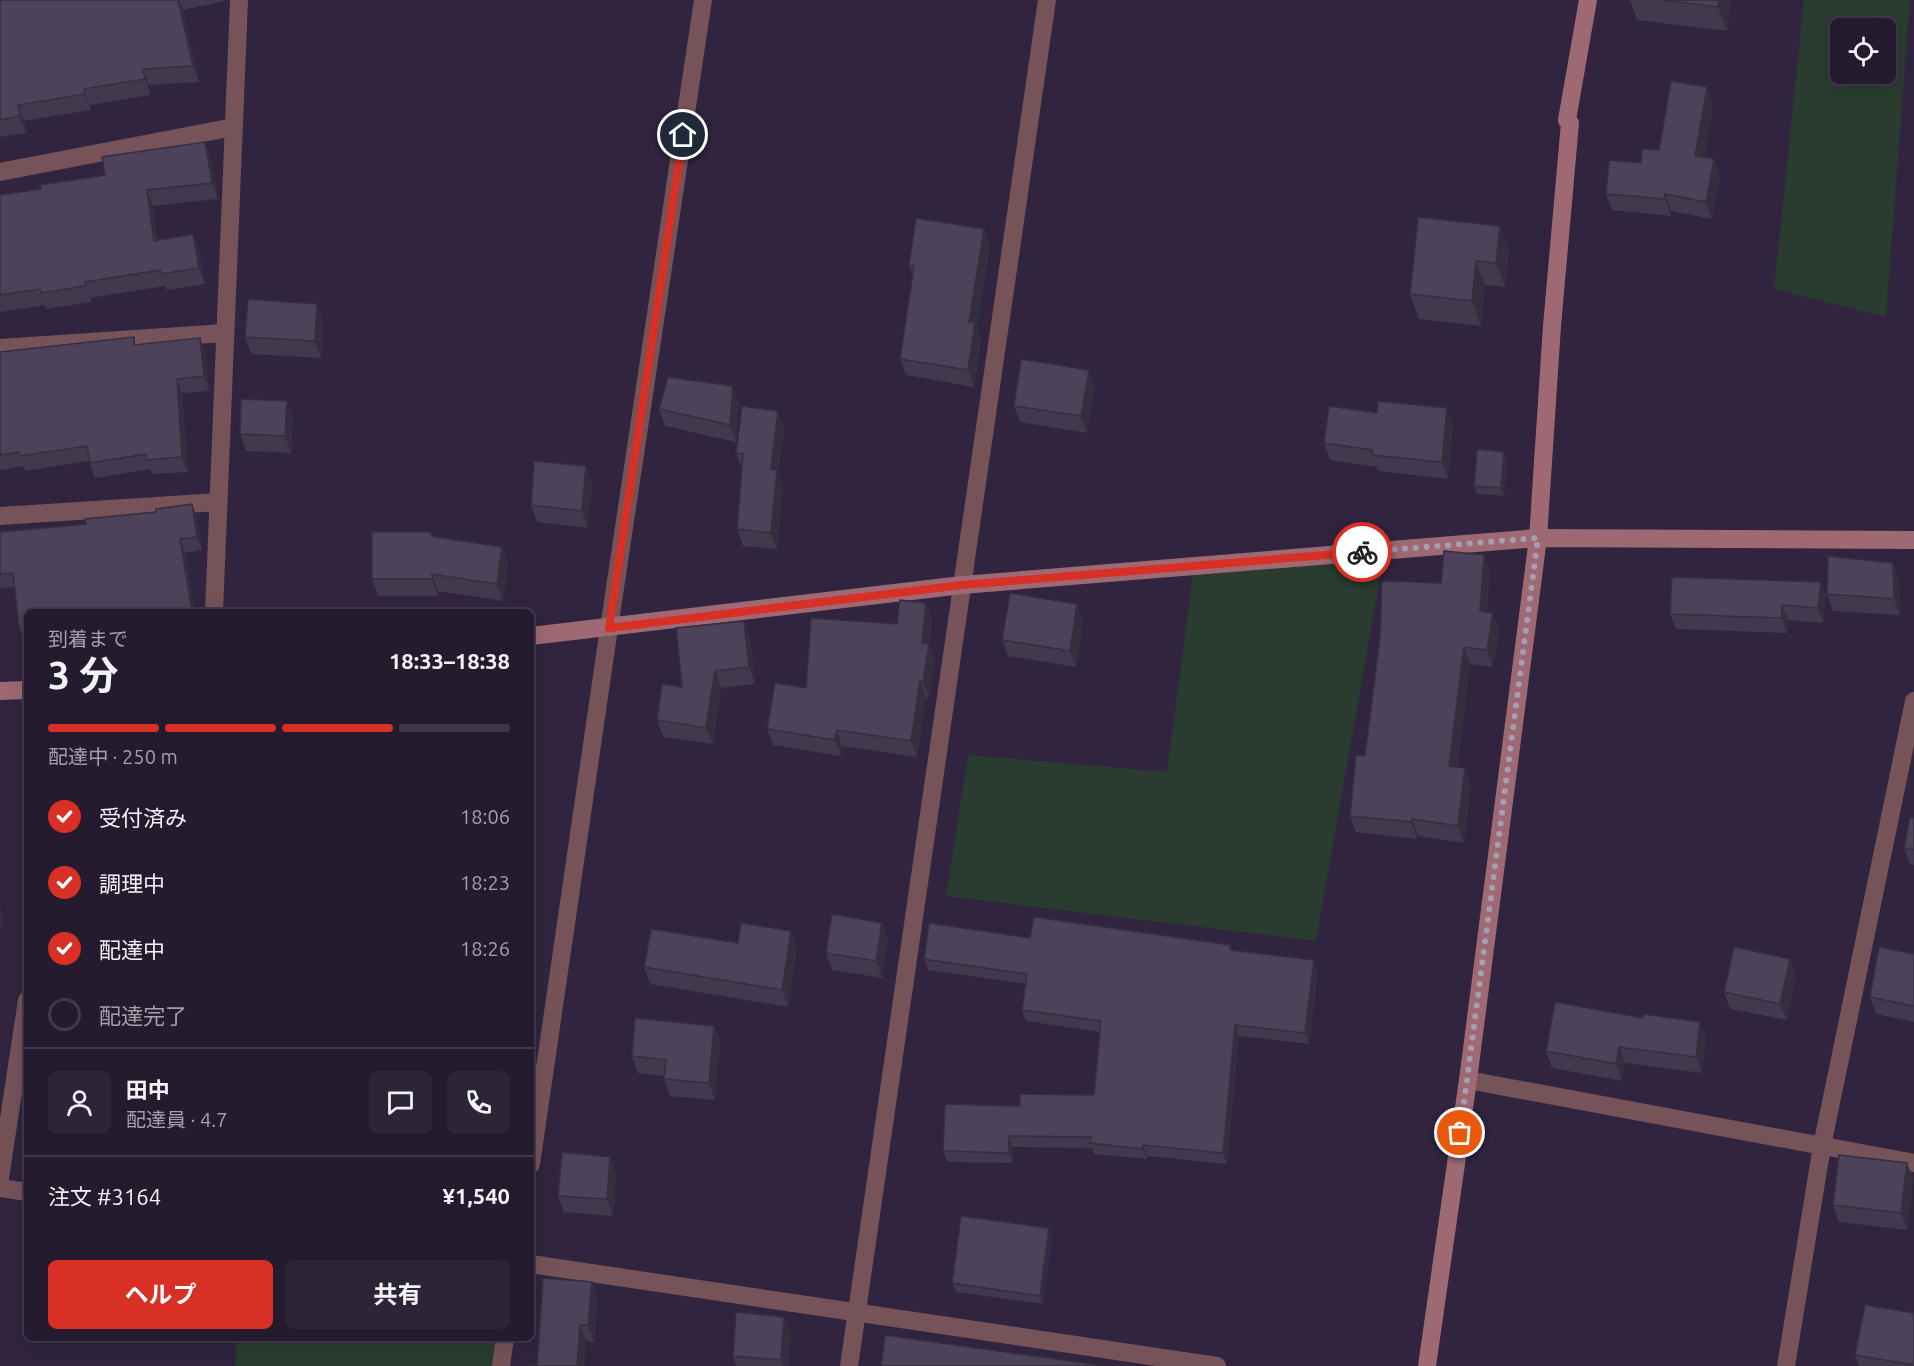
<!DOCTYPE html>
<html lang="ja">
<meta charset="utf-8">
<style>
:root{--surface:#241b2f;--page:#2c2437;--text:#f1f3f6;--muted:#a3a1aa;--line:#41394b;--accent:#d93025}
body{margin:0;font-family:Ubuntu,"Noto Sans JP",sans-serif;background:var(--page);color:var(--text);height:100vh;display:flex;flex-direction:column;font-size:22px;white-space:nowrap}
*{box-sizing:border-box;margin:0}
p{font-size:20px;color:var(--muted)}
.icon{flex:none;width:33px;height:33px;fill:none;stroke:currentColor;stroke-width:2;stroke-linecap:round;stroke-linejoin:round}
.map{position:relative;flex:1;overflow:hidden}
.drawer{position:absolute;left:24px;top:609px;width:510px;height:732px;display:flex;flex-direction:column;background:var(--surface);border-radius:9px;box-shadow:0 6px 24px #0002,0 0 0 2px var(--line)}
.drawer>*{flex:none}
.buttons{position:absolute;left:1830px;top:18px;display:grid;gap:12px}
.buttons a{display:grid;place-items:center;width:66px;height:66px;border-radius:9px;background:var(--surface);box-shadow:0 6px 24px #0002,0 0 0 2px var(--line);font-size:30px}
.pin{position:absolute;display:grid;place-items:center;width:51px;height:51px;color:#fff;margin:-26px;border:3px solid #fff;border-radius:50%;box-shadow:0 2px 6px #0007}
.courier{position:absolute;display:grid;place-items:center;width:60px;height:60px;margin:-30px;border:4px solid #d93025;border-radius:50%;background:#fff;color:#222;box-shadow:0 2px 8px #0007}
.head em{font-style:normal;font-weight:700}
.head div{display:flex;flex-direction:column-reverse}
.head{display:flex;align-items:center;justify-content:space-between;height:102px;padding:0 24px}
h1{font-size:39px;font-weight:700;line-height:45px}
.bar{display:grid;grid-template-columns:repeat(4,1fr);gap:9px 6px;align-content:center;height:72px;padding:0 24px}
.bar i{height:8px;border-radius:4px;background:var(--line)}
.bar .current{background:var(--accent)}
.bar p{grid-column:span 4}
.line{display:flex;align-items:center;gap:15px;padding:0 24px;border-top:2px solid var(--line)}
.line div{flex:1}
.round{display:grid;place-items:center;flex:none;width:63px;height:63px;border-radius:9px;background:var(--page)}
ol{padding:0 24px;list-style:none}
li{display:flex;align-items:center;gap:18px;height:66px}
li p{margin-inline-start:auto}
li .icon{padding:6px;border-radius:50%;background:var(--accent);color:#fff;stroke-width:4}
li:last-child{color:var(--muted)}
li i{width:33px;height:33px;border:3px solid var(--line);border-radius:50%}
.primary-button{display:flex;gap:12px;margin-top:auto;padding:12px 24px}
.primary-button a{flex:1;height:69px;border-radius:9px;background:var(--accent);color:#fff;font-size:24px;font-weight:700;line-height:69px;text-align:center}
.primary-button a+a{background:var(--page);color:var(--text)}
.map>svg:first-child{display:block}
.green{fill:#293c2f;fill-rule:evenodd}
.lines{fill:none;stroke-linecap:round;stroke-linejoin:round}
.street{stroke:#755359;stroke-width:18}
.secondary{stroke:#9e6973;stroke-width:18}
.wall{fill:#41394d}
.shaded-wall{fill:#352e3f}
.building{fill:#4c425a;stroke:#352e3f;stroke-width:1.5}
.done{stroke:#a69eb3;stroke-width:6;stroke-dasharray:0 10.8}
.route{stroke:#d93025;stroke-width:8}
</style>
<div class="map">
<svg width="1914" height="1366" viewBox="0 0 1914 1366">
<rect width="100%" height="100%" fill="#30243f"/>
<g class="green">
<path d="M 1804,0 L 1910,0 L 1886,317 L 1774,289 ZM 1840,28 L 1886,28 L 1886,74 L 1840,74 Z"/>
<path d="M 1385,550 L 1316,941 L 946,896 L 968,755 L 1167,772 L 1194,566 Z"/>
<path d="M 237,1338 L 505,1338 L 501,1366 L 235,1366 Z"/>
</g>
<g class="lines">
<g class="street">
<path d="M 0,172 L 234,127"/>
<path d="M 0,348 L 225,333"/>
<path d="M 0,516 L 218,502"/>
<path d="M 214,612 L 239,0"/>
<path d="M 1468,1080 L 1914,1163"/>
<path d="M 531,1164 L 609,628 L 703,0"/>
<path d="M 0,1178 L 27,1000"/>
<path d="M 0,1188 L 27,1192"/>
<path d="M 531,1264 L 1217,1366"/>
<path d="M 501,1366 L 505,1338"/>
<path d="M 849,1366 L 1047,0"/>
<path d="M 1786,1366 L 1822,1146 L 1914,701"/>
</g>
<g class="secondary">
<path d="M 531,636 L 962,585 L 1538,538 L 1914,540"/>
<path d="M 0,691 L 27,690"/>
<path d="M 1427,1366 L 1468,1080 L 1538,538 L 1552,326 L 1570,123 L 1567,120 L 1588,0"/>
</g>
</g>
<g class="wall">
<path d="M 0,0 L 224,0 L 224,1 L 183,10 L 199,82 L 149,85 L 150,95 L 90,105 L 91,110 L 24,121 L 26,133 L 0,137 Z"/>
<path d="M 1630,0 L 1731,0 L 1727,31 L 1637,20 Z"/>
<path d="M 1713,104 L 1704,157 L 1720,176 L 1712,219 L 1671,211 L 1671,216 L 1612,210 L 1606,194 L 1641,163 L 1659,150 Z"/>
<path d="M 211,158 L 218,199 L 153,206 L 157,240 L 193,234 L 199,251 L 205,284 L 167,290 L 165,286 L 90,298 L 91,302 L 47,309 L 45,305 L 0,312 L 0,195 L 41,189 L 105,175 Z"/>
<path d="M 1500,226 L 1509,250 L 1505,287 L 1485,285 L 1481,326 L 1419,319 L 1410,294 Z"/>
<path d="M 990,246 L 977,328 L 981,340 L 974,387 L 906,375 L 900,359 L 913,276 L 909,265 Z"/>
<path d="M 323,320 L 321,358 L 251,354 L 245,337 Z"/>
<path d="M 134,337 L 136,345 L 200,338 L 205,352 L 209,391 L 182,393 L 188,472 L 152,474 L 150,469 L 95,478 L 89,461 L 25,471 L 24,466 L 0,470 L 0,352 Z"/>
<path d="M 1089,370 L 1095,387 L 1087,433 L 1020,422 L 1014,406 Z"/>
<path d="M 287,401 L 293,418 L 291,453 L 246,451 L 240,434 Z"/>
<path d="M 739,403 L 736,442 L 665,426 L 659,409 Z"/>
<path d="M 1453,425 L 1448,479 L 1378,471 L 1377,467 L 1330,460 L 1324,443 Z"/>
<path d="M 784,428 L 778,474 L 783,487 L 777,549 L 743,546 L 737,529 L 742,469 L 736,453 Z"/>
<path d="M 1504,452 L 1507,460 L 1504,496 L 1477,494 L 1474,486 Z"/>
<path d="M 592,483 L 588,528 L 537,522 L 531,505 Z"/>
<path d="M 197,517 L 202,550 L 185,553 L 195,612 L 27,612 L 27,641 L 24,641 L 19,628 L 15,587 L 0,588 L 0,532 Z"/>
<path d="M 431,532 L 433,536 L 502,547 L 508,564 L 503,601 L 438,591 L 438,596 L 378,596 L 372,579 Z"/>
<path d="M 1490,572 L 1487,613 L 1499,630 L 1493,667 L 1470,664 L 1457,767 L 1465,768 L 1471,785 L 1464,843 L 1418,836 L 1417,839 L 1356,832 L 1350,816 L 1365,756 L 1441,583 Z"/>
<path d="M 1899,580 L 1900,615 L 1833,611 L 1827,594 Z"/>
<path d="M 1821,582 L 1826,597 L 1823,623 L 1788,620 L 1787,633 L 1676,629 L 1670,614 Z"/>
<path d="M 926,603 L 932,619 L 929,644 L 935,660 L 929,698 L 926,697 L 917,757 L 842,746 L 841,756 L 773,745 L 767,729 L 806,688 Z"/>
<path d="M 1083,621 L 1076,667 L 1008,656 L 1002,640 Z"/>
<path d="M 750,637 L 755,684 L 721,688 L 713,744 L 663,737 L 657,720 L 682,687 Z"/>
<path d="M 1914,818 L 1914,865 L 1910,864 L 1904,848 Z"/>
<path d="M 882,923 L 888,939 L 882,978 L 832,970 L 826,953 Z"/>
<path d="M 791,931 L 797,948 L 788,1007 L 650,984 L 644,967 L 738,943 Z"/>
<path d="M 1030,938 L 1230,945 L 1232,950 L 1318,971 L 1309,1044 L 1239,1036 L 1227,1164 L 1147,1156 L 1147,1159 L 1094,1154 L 1092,1148 L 1013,1147 L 1013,1163 L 947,1162 L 943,1151 L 1020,1106 L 1094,1095 L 1100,1032 L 1026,1021 L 1022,1010 L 1026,984 L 928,970 L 924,959 Z"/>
<path d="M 1914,954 L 1914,1022 L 1876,1014 L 1870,997 Z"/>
<path d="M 1790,959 L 1796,976 L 1787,1020 L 1730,1009 L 1724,992 Z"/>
<path d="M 714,1026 L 720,1042 L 715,1100 L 670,1096 L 664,1079 L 665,1076 L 638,1073 L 632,1056 Z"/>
<path d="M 1706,1038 L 1702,1073 L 1625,1063 L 1622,1081 L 1552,1068 L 1546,1051 Z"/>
<path d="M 1907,1163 L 1913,1179 L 1907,1230 L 1839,1222 L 1833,1205 Z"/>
<path d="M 616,1173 L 613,1216 L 564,1212 L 558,1196 Z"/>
<path d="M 1049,1228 L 1052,1237 L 1043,1304 L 956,1292 L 952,1283 Z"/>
<path d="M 592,1282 L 598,1299 L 594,1342 L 586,1341 L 584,1366 L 528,1366 L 537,1365 Z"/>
<path d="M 1914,1313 L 1914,1366 L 1859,1366 L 1855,1355 Z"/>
<path d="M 784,1317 L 791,1334 L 788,1366 L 736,1366 L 733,1356 Z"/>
</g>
<g class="shaded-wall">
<path d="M 178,0 L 179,0 L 183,10 L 199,82 L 193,66 Z"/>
<path d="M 1719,0 L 1731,0 L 1727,31 L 1718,7 Z"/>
<path d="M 143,69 L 149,85 L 150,95 L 145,79 Z"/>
<path d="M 1707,87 L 1713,104 L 1701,172 L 1695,156 Z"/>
<path d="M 84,89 L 90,105 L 91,110 L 85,94 Z"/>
<path d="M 18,105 L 24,121 L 26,133 L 20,116 Z"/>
<path d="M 205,142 L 211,158 L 218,199 L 212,183 Z"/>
<path d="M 1714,159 L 1720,176 L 1712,219 L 1706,202 Z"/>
<path d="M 147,190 L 153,206 L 160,257 L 154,241 Z"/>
<path d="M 1665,194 L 1671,211 L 1671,216 L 1665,199 Z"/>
<path d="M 1500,226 L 1509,250 L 1505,287 L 1496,263 Z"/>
<path d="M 984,229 L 990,246 L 977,328 L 981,340 L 974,387 L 968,370 L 969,322 Z"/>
<path d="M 193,234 L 199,251 L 205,284 L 199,268 Z"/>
<path d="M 1476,261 L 1485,285 L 1481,326 L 1472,301 Z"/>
<path d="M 317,304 L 323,320 L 321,358 L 315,341 Z"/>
<path d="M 200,338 L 205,352 L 209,391 L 204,376 Z"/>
<path d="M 1089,370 L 1095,387 L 1087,433 L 1081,416 Z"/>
<path d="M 177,379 L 182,393 L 188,472 L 182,457 Z"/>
<path d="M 733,386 L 739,403 L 736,442 L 730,425 Z"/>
<path d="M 287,401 L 293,418 L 291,453 L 285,436 Z"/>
<path d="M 1447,408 L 1453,425 L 1448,479 L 1442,462 Z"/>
<path d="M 778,411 L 784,428 L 778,474 L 783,487 L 777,549 L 771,533 L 771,469 Z"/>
<path d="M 1504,452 L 1507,460 L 1504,496 L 1501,488 Z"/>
<path d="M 586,466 L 592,483 L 588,528 L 582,511 Z"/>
<path d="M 192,504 L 197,517 L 202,550 L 197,537 Z"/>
<path d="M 180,539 L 185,553 L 195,612 L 192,611 Z"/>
<path d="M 502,547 L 508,564 L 503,601 L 497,584 Z"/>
<path d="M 1484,555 L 1490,572 L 1486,628 L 1480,611 Z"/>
<path d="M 1893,563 L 1899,580 L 1900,615 L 1894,599 Z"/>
<path d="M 432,574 L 438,591 L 438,596 L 432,579 Z"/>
<path d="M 1821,582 L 1826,597 L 1823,623 L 1818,608 Z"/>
<path d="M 926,603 L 932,619 L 928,651 L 929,644 L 935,660 L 929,698 L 923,682 L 922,643 Z"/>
<path d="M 1077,604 L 1083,621 L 1076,667 L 1070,651 Z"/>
<path d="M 1782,605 L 1788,620 L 1787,633 L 1782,618 Z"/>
<path d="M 1493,613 L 1499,630 L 1493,667 L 1487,650 Z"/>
<path d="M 744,621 L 750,637 L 755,684 L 749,667 Z"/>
<path d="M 1464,647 L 1470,664 L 1456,782 L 1449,766 Z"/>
<path d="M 715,671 L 721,688 L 713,744 L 706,728 Z"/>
<path d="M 920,681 L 926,697 L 917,757 L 911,741 Z"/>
<path d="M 837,730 L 842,746 L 841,756 L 835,740 Z"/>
<path d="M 1465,768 L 1471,785 L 1464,843 L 1458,826 Z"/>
<path d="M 1412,819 L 1418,836 L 1417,839 L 1411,822 Z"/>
<path d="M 0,909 L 3,917 L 0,935 Z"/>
<path d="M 882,923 L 888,939 L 882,978 L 876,961 Z"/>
<path d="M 791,931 L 797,948 L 788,1007 L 782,990 Z"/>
<path d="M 1790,959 L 1796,976 L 1787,1020 L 1780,1004 Z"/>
<path d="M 1314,960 L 1318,971 L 1309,1044 L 1305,1033 Z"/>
<path d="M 1700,1022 L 1706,1038 L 1702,1073 L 1696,1057 Z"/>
<path d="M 1235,1025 L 1239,1036 L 1227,1164 L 1223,1153 Z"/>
<path d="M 714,1026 L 720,1042 L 715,1100 L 709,1083 Z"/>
<path d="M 1619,1047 L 1625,1063 L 1622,1081 L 1616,1064 Z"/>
<path d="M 1009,1136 L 1013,1147 L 1013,1163 L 1009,1153 Z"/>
<path d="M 1143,1145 L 1147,1156 L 1147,1159 L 1143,1149 Z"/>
<path d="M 610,1157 L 616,1173 L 613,1216 L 607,1199 Z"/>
<path d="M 1907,1163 L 1913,1179 L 1907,1230 L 1901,1213 Z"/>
<path d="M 1049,1228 L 1052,1237 L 1043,1304 L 1040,1296 Z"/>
<path d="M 592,1282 L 598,1299 L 594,1342 L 588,1325 Z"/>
<path d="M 784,1317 L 791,1334 L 788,1366 L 783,1366 L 781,1360 Z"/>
<path d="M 580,1325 L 586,1341 L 584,1366 L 577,1366 Z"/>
</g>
<g class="building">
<path d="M 0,0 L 178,0 L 193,66 L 143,69 L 145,79 L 84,89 L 85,94 L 18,105 L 20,116 L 0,120 Z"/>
<path d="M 1664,0 L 1719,0 L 1718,7 Z"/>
<path d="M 1671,81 L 1707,87 L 1695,156 L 1714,159 L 1706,202 L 1665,194 L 1665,199 L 1606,194 L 1609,160 L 1641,163 L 1642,149 L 1659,150 Z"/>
<path d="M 205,142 L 212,183 L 147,190 L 154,241 L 193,234 L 199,268 L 161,274 L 160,270 L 85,282 L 85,286 L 41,293 L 40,289 L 0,295 L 0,195 L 41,189 L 40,185 L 105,175 L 102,157 Z"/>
<path d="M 1418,217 L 1500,226 L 1496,263 L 1476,261 L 1472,301 L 1410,294 Z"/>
<path d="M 916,218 L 984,229 L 969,322 L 975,323 L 968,370 L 900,359 L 914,266 L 909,265 Z"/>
<path d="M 248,299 L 317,304 L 315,341 L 245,337 Z"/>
<path d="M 134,337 L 134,345 L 200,338 L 204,376 L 177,379 L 182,457 L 146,460 L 146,454 L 90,463 L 87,446 L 20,456 L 19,452 L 0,455 L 0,352 Z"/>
<path d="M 1021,359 L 1089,370 L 1081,416 L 1014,406 Z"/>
<path d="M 668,377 L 733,386 L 730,425 L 659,409 Z"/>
<path d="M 241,399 L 287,401 L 285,436 L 240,434 Z"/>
<path d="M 1378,401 L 1447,408 L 1442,462 L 1372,455 L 1373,450 L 1324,443 L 1329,406 L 1377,413 Z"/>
<path d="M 742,406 L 778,411 L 771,469 L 777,470 L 771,533 L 737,529 L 743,454 L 736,453 Z"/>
<path d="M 1477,449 L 1504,452 L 1501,488 L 1474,486 Z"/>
<path d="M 534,461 L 586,466 L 582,511 L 531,505 Z"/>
<path d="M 192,504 L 197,537 L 180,539 L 192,611 L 27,612 L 27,627 L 19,628 L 13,573 L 0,574 L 0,532 L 86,524 L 85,519 L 156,512 L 156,509 Z"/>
<path d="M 372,532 L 431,532 L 431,536 L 502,547 L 497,584 L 432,574 L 432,579 L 372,579 Z"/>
<path d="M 1444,551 L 1484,555 L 1480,611 L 1493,613 L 1487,650 L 1464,647 L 1449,766 L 1465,768 L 1458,826 L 1412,819 L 1411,822 L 1350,816 L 1356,755 L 1365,756 L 1380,637 L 1382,581 L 1441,583 Z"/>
<path d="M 1828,556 L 1893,563 L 1894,599 L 1827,594 Z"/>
<path d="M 1672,577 L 1821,582 L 1818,608 L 1782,605 L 1782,618 L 1670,614 Z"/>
<path d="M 1010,593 L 1077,604 L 1070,651 L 1002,640 Z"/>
<path d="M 900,600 L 926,603 L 922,643 L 929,644 L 923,682 L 920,681 L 911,741 L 837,730 L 835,740 L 767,729 L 775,683 L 806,688 L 811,618 L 897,624 Z"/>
<path d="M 744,621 L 749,667 L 715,671 L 706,728 L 657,720 L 662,684 L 682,687 L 676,628 Z"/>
<path d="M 1910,817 L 1914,818 L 1914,850 L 1904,848 Z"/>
<path d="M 832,914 L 882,923 L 876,961 L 826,953 Z"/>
<path d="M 1034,917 L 1230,945 L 1230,950 L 1314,960 L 1305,1033 L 1235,1025 L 1223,1153 L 1143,1145 L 1143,1149 L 1090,1143 L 1091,1137 L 1009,1136 L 1009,1153 L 943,1151 L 945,1104 L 1020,1106 L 1020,1094 L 1094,1095 L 1101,1021 L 1022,1010 L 1027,974 L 924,959 L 929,923 L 1030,938 Z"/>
<path d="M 741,923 L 791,931 L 782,990 L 644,967 L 651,929 L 738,943 Z"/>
<path d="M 1734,947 L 1790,959 L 1780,1004 L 1724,992 Z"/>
<path d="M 1879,947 L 1914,954 L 1914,1006 L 1870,997 Z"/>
<path d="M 1555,1002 L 1643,1018 L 1643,1014 L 1700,1022 L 1696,1057 L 1619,1047 L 1616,1064 L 1546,1051 Z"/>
<path d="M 635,1018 L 714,1026 L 709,1083 L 664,1079 L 666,1060 L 632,1056 Z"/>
<path d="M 562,1152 L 610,1157 L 607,1199 L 558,1196 Z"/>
<path d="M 1839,1155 L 1907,1163 L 1901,1213 L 1833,1205 Z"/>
<path d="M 961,1216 L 1049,1228 L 1040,1296 L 952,1283 Z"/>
<path d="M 543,1278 L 592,1282 L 588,1325 L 580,1325 L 577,1366 L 528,1366 L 528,1364 L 537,1365 Z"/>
<path d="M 1865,1305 L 1914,1313 L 1914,1365 L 1855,1355 Z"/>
<path d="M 736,1312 L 784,1317 L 781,1360 L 733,1356 Z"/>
<path d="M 885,1335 L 1106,1366 L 881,1366 Z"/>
</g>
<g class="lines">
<path class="done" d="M 1362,552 L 1538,538 L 1460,1133"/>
<path class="route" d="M 683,135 L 609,628 L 962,585 L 1362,552"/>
</g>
</svg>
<div class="buttons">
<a><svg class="icon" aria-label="locate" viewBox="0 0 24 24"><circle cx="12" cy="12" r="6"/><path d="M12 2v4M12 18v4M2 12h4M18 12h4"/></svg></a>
</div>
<div class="pin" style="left:1460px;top:1133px;background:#ea580c"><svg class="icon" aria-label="bag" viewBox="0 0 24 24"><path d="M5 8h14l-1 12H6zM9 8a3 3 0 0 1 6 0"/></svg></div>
<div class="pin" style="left:683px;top:135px;background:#1f2937"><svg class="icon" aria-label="home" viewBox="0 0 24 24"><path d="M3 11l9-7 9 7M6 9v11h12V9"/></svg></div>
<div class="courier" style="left:1362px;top:552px"><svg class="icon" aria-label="bike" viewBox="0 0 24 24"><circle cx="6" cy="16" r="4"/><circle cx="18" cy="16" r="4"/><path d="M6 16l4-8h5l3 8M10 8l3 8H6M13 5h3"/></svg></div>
<section class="drawer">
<div class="head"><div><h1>3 分</h1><p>到着まで</p></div><em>18:33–18:38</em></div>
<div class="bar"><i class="current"></i><i class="current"></i><i class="current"></i><i></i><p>配達中 · 250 m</p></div>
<ol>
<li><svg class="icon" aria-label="check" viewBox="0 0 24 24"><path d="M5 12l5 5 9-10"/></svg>受付済み<p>18:06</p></li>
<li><svg class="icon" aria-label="check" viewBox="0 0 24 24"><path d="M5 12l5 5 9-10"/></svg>調理中<p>18:23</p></li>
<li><svg class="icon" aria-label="check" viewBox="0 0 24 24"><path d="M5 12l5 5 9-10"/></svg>配達中<p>18:26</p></li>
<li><i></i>配達完了</li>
</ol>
<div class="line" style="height:108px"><a class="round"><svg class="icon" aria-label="person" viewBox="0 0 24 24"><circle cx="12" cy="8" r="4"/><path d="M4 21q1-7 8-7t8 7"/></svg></a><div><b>田中</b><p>配達員 · 4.7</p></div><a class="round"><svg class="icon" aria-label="chat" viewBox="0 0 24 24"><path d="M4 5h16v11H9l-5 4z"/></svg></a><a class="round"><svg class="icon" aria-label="phone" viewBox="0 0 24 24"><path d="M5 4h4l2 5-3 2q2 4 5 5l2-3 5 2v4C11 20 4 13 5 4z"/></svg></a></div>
<div class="line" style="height:78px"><div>注文 #3164</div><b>¥1,540</b></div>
<div class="primary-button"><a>ヘルプ</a><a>共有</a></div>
</section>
</div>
